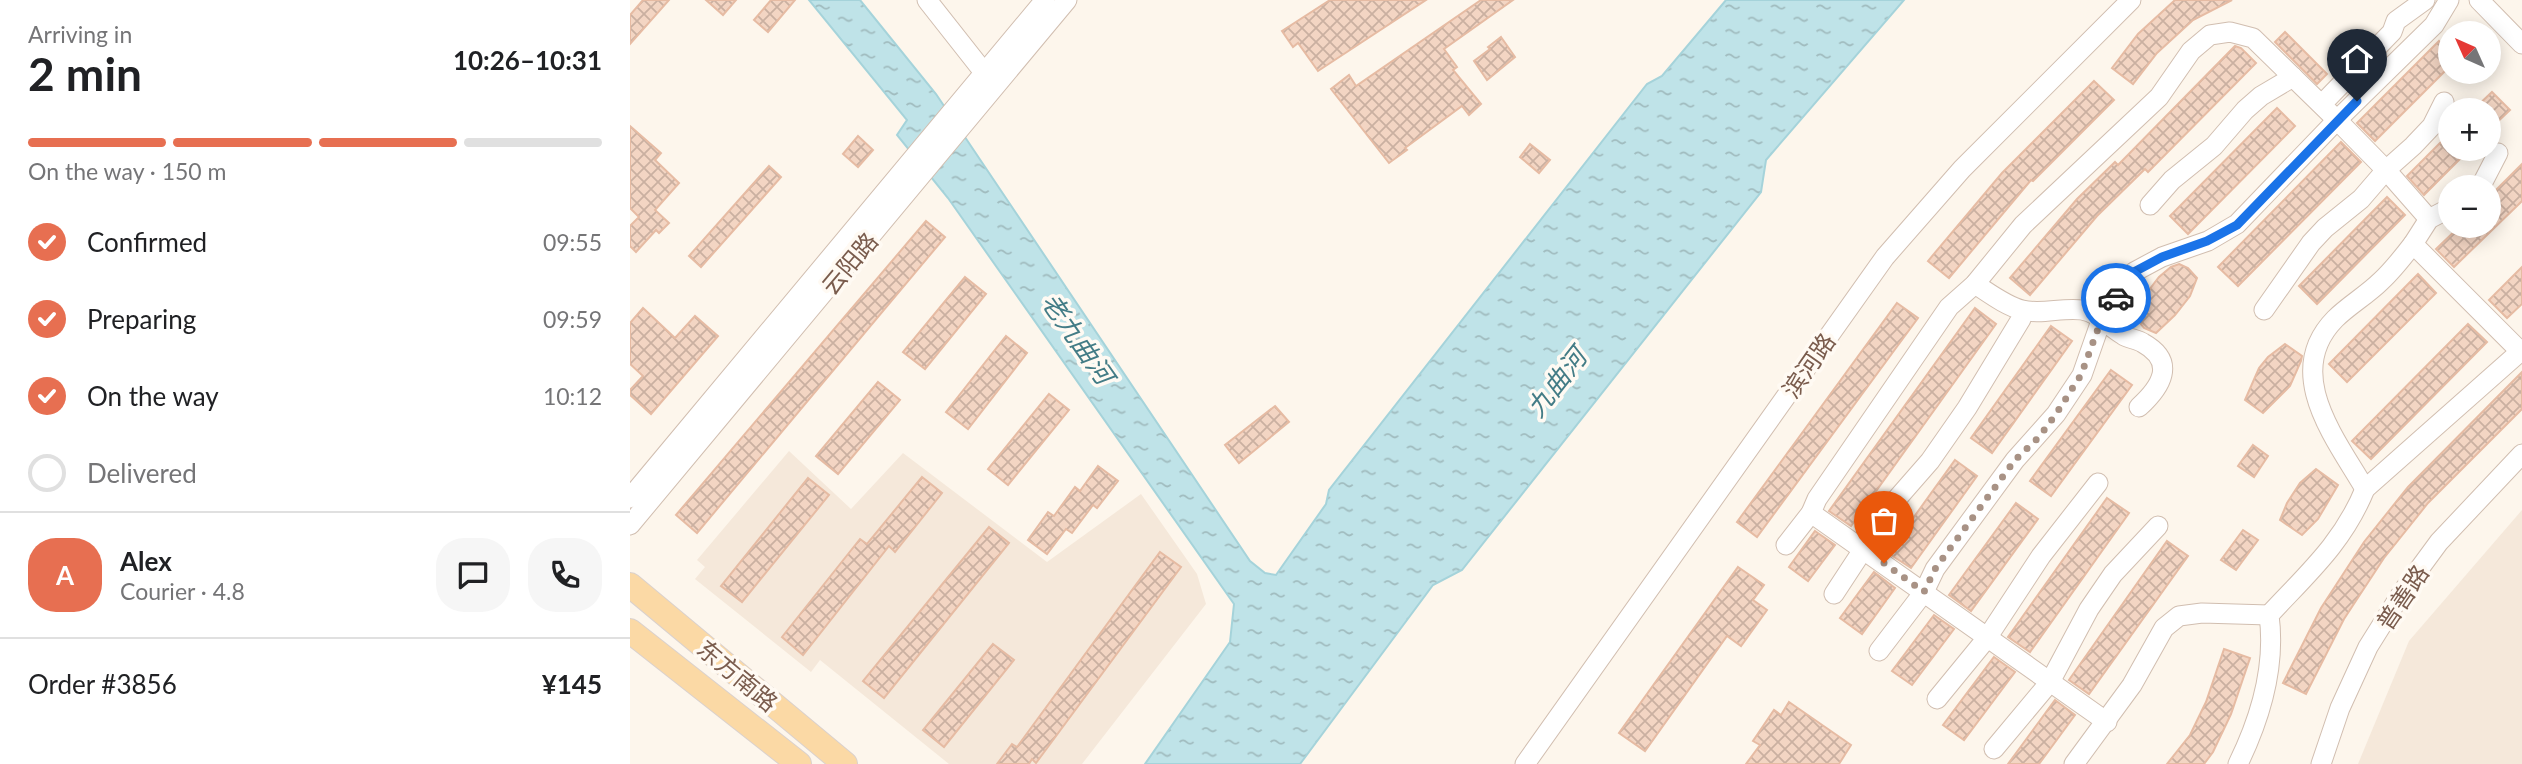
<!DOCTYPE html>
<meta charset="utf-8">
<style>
:root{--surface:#fff;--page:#f6f6f6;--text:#202124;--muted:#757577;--line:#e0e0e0;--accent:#e76f51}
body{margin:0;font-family:Lato,"Noto Sans SC",sans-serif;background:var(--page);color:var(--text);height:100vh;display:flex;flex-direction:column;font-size:26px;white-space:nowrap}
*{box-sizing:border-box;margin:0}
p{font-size:23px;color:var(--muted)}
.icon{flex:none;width:38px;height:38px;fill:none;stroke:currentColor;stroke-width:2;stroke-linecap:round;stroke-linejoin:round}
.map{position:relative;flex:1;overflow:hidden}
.panel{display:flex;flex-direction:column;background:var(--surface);width:630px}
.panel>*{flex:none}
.needle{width:46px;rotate:315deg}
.buttons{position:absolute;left:1808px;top:21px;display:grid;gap:14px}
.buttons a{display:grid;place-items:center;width:63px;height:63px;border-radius:50%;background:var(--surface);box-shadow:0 4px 18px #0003;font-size:35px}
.pin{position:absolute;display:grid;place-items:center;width:60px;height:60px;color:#fff;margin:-72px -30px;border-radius:50% 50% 50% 0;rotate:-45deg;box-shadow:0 0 7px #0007}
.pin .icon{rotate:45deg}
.courier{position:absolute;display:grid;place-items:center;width:70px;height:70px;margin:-35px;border:5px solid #1a73e8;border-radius:50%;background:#fff;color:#222;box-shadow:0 2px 9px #0007}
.summary em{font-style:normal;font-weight:700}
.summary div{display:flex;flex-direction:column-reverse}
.summary{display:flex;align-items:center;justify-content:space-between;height:119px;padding:0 28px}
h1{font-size:46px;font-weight:700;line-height:52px}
.bar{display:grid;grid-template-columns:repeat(4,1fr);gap:10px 7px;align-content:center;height:84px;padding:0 28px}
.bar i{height:9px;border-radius:5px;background:var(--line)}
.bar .on{background:var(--accent)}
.bar p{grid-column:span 4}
.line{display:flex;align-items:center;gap:18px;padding:0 28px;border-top:2px solid var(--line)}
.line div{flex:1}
.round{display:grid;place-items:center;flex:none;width:74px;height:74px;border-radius:28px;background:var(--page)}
ol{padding:0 28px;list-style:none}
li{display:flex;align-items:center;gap:21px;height:77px}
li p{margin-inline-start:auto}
li .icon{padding:7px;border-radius:50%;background:var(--accent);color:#fff;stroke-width:4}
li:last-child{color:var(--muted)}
li i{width:38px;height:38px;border:4px solid var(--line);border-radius:50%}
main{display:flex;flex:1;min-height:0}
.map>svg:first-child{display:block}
.residential{fill:#f5e8da}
.water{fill:url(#water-ripples);stroke:#a5d3da;stroke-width:2}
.building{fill:url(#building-cross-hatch);stroke:#e6bba3;stroke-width:2}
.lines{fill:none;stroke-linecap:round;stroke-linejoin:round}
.minor-casing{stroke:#d1beb0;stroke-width:21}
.major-casing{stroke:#dad1cd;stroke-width:26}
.minor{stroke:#fff;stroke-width:19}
.major{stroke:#fbd9a5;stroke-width:24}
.done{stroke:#a89285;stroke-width:7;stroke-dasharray:0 12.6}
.route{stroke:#1a73e8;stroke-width:9}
.labels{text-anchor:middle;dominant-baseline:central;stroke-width:7;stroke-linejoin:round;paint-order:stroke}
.street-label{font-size:24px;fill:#7a5c4d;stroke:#fffaf3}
.water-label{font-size:26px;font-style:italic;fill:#437c86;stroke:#fffaf3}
</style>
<main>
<section class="panel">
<div class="summary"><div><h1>2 min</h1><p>Arriving in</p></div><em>10:26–10:31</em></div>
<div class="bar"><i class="on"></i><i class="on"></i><i class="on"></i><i></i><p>On the way · 150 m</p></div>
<ol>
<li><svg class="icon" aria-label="check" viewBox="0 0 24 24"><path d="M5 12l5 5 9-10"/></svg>Confirmed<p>09:55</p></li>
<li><svg class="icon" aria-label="check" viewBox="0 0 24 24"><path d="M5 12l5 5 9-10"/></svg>Preparing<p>09:59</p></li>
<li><svg class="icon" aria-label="check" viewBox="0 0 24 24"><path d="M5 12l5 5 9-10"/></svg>On the way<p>10:12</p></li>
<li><i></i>Delivered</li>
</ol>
<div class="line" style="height:126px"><b class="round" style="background:var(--accent);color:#fff">A</b><div><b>Alex</b><p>Courier · 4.8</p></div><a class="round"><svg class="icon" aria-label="chat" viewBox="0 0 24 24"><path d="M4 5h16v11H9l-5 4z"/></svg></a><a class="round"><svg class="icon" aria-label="phone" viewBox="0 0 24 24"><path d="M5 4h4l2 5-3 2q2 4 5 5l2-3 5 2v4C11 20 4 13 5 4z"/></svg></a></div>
<div class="line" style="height:91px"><div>Order #3856</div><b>¥145</b></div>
</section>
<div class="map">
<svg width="1892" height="764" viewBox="0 0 1892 764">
<defs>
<pattern id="water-ripples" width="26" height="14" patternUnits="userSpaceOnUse" patternTransform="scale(1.75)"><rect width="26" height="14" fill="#bfe3e8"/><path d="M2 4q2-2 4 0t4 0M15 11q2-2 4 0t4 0" fill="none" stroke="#a0bbbe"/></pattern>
<pattern id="building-cross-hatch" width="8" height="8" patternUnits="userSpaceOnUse" patternTransform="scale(1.75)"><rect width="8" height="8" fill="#f3d5c3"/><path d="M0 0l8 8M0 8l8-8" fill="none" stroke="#cab0a1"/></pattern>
</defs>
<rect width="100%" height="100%" fill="#fdf6ec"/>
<g class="residential">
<path d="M 159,451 L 221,509 L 273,453 L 417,562 L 511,494 L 567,574 L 576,604 L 452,764 L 319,764 L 190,660 L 181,672 L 65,579 L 75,567 L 67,560 Z"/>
<path d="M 1892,510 L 1892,764 L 1728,764 L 1779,641 Z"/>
</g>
<path class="water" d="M 179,0 L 230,0 L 306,94 L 620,561 L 635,573 L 646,575 L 696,504 L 699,490 L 1017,84 L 1032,76 L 1096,0 L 1274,0 L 1136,160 L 1131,192 L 832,570 L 803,585 L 670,764 L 515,764 L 600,642 L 604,604 L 318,198 L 267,135 L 277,120 Z"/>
<g class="building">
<path d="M 13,0 L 39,0 L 0,44 L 0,15 Z"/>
<path d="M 76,0 L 106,0 L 93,15 Z"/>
<path d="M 141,0 L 165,0 L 138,32 L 124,20 Z"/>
<path d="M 700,0 L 796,0 L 688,71 L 668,43 L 663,47 L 652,31 Z"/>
<path d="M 851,0 L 883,0 L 814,49 L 827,67 L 823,70 L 851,104 L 839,115 L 832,106 L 775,148 L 777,150 L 759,163 L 701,89 L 719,75 L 726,86 Z"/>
<path d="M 1545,0 L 1602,0 L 1563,20 L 1527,53 L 1503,84 L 1482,68 L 1508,34 Z"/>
<path d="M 1655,32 L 1697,74 L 1687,84 L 1645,42 Z"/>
<path d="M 871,37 L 885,57 L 857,80 L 844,61 L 860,49 L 858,47 Z"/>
<path d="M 1809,41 L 1820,52 L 1820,66 L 1745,141 L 1727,123 Z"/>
<path d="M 1605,46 L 1611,48 L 1626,63 L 1518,172 L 1515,169 L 1467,216 L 1400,295 L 1380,278 L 1447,199 L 1485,162 L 1488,165 Z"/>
<path d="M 1464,81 L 1484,100 L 1403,181 L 1401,180 L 1319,278 L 1298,261 L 1372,173 Z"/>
<path d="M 1862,92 L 1880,110 L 1858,131 L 1858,110 L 1843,110 Z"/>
<path d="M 1647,108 L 1665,126 L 1558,234 L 1540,216 Z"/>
<path d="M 0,126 L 31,153 L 25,160 L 49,183 L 25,210 L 39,223 L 29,233 L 26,230 L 6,252 L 0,246 L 0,226 L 9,217 L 0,208 Z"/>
<path d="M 1820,133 L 1820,149 L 1840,149 L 1794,195 L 1777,176 Z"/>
<path d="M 228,136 L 243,150 L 228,167 L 213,154 Z"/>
<path d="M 1711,142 L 1731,162 L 1608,286 L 1588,267 Z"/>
<path d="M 900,144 L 920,160 L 909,173 L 890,157 Z"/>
<path d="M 1892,164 L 1892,201 L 1824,267 L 1806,249 L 1830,226 L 1858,226 L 1858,198 Z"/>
<path d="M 139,166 L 151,177 L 71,267 L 59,256 Z"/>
<path d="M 1757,197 L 1775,215 L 1687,304 L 1669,286 Z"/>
<path d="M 296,221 L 315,237 L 67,533 L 46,515 Z"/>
<path d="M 1549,264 L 1558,268 L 1567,278 L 1560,296 L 1545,315 L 1526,333 L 1514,328 L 1506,318 L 1516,294 L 1529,277 L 1541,267 Z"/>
<path d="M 1892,267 L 1892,304 L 1877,318 L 1859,300 Z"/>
<path d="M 1788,274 L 1806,293 L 1717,382 L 1699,364 Z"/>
<path d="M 335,277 L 356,294 L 295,369 L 273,352 Z"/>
<path d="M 1267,303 L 1288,318 L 1127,537 L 1107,522 Z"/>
<path d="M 13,308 L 45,338 L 65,316 L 88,336 L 21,414 L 0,395 L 0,390 L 13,376 L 0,364 L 0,323 Z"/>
<path d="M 1345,308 L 1366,324 L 1221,526 L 1199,511 Z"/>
<path d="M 1838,324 L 1857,342 L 1741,459 L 1722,441 Z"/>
<path d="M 1421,326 L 1442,341 L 1362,453 L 1341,438 Z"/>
<path d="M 376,336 L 397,353 L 338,429 L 316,412 Z"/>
<path d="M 1655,344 L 1672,356 L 1671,361 L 1660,386 L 1633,413 L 1615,400 L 1629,368 L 1638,357 Z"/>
<path d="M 1481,370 L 1502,385 L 1421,496 L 1400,481 Z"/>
<path d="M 1892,372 L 1892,409 L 1798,503 L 1754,558 L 1714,619 L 1676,694 L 1653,683 L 1691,608 L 1734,542 L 1778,487 Z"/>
<path d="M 248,382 L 270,400 L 208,474 L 186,456 Z"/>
<path d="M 419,394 L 439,410 L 378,485 L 358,469 Z"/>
<path d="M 645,406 L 659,422 L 609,463 L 595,445 Z"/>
<path d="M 1623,445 L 1638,456 L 1624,477 L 1608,466 Z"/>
<path d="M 1325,460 L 1347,476 L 1281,568 L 1258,553 Z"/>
<path d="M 468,466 L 488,481 L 467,508 L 463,505 L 442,533 L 436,529 L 417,554 L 398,540 L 418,512 L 424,516 L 445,487 L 450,491 Z"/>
<path d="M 1686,469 L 1708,485 L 1688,519 L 1672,535 L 1650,520 L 1657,503 L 1670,483 Z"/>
<path d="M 292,477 L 312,493 L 265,552 L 259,546 L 173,655 L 152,637 L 230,539 L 237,544 Z"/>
<path d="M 178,478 L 199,495 L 112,602 L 91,586 Z"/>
<path d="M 1477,498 L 1499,513 L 1400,652 L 1378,637 Z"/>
<path d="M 1386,503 L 1408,519 L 1341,611 L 1319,595 Z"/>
<path d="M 359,527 L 379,543 L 254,698 L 233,681 Z"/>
<path d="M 1613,530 L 1628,540 L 1606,570 L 1591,560 Z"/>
<path d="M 1185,531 L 1205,545 L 1178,581 L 1159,567 Z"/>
<path d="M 1537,541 L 1558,556 L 1459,694 L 1439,680 Z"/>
<path d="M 530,552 L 551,567 L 406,763 L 402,759 L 399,764 L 367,764 L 382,744 L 387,747 Z"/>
<path d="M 1108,567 L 1134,585 L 1123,600 L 1137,610 L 1111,646 L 1097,636 L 1015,751 L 989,733 Z"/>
<path d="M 1244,572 L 1265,588 L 1232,634 L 1210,618 Z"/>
<path d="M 1304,615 L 1324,629 L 1282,685 L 1262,671 Z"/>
<path d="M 363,644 L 384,660 L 314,747 L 293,730 Z"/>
<path d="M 1594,649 L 1620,658 L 1601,714 L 1583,752 L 1574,764 L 1537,764 L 1560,735 L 1576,702 Z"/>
<path d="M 1364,657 L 1385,672 L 1334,740 L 1313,725 Z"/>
<path d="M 1425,700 L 1445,715 L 1409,764 L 1378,764 Z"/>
<path d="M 1159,702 L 1221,745 L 1209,764 L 1116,764 L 1130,745 L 1123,741 L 1144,710 L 1151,715 Z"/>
</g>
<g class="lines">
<g class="minor-casing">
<g id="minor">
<path d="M 297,0 L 360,80"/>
<path d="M 1849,0 L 1892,44"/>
<path d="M 1692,104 L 1762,32 L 1766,21 L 1795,0"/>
<path d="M 1846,187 L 1853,182 L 1868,153"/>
<path d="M 1520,205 L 1542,180 L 1584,146 L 1615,110 L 1631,96 L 1663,77"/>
<path d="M 1820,208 L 1799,219 L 1783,244 L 1890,351"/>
<path d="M 1345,284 C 1359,293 1376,306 1392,310 C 1411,315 1433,307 1452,310 C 1469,313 1479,327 1493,335 C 1499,339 1507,339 1513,343 C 1547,362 1531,387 1509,407"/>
<path d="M 1634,310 L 1681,243 L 1695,228 L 1731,199 L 1756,170 L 1783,146 L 1802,126 L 1814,102"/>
<path d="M 1735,489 C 1706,439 1652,373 1705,319 C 1719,305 1737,295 1751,281 C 1763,270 1773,257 1783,244"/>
<path d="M 0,498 L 415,0"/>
<path d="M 1181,513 L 1477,722"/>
<path d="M 0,525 L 437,0"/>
<path d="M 1156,545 L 1181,513 L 1187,499 L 1319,307 L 1345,284 L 1393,225 L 1529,97 L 1561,51 L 1580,35 L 1600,32 L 1623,38 L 1707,120 L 1756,170 L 1799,219"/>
<path d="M 1204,594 L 1265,501 L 1300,461 L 1337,408 L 1391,319 L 1394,311"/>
<path d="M 1249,651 L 1294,592 L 1305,569 L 1385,460 L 1426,414 L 1452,375 L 1472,318 L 1504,272 L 1532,257 L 1578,241 L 1607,224 L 1707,120 L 1804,25 L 1819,0"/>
<path d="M 1307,699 L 1357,638 L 1411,556 L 1468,483"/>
<path d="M 1364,749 L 1420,682 L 1459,609 L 1483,574 L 1528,526"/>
<path d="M 895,764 L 1255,257 L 1332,169 L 1501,0"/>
<path d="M 1444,764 L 1502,685 L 1534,628 L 1549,616 L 1572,613 L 1639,615"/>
<path d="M 1608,764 C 1631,717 1646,667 1639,615 C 1677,574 1713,543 1735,489 L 1892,350"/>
<path d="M 1691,764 L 1710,708 L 1738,647 L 1773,591 L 1809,542 L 1892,454"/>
</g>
</g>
<g class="major-casing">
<g id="major">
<path d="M 0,585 L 215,764"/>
<path d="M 0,631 L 169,764"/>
</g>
</g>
<use href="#minor" class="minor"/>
<use href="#major" class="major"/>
</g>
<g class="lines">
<path class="done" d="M 1254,563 L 1294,592 L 1305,569 L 1385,460 L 1409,437 L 1426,414 L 1451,375 L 1472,318 L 1486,298"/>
<path class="route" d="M 1486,298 L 1504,272 L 1532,257 L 1577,241 L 1607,225 L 1727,101"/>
</g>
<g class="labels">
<g class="street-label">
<text transform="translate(219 263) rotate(-50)">云阳路</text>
<text transform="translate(1178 365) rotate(-55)">滨河路</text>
<text transform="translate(1772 597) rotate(-56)">普善路</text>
<text transform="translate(108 675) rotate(40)">东方南路</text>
</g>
<g class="water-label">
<text transform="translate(448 338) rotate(55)">老九曲河</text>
<text transform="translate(926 382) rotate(-52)">九曲河</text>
</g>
</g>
</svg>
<div class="buttons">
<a><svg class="needle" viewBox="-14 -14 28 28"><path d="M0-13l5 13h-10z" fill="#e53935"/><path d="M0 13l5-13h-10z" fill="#757577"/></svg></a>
<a>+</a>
<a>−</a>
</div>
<div class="pin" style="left:1254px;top:563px;background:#ea580c"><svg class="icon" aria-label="bag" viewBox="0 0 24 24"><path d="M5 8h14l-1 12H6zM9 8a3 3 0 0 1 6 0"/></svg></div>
<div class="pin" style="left:1727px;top:101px;background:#1f2937"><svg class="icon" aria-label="home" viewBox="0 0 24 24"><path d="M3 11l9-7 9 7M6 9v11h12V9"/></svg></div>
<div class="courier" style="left:1486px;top:298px"><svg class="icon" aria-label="car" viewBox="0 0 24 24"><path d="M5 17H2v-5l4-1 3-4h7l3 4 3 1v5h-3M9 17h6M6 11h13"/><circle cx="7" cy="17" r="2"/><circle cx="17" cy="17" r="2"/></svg></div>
</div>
</main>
